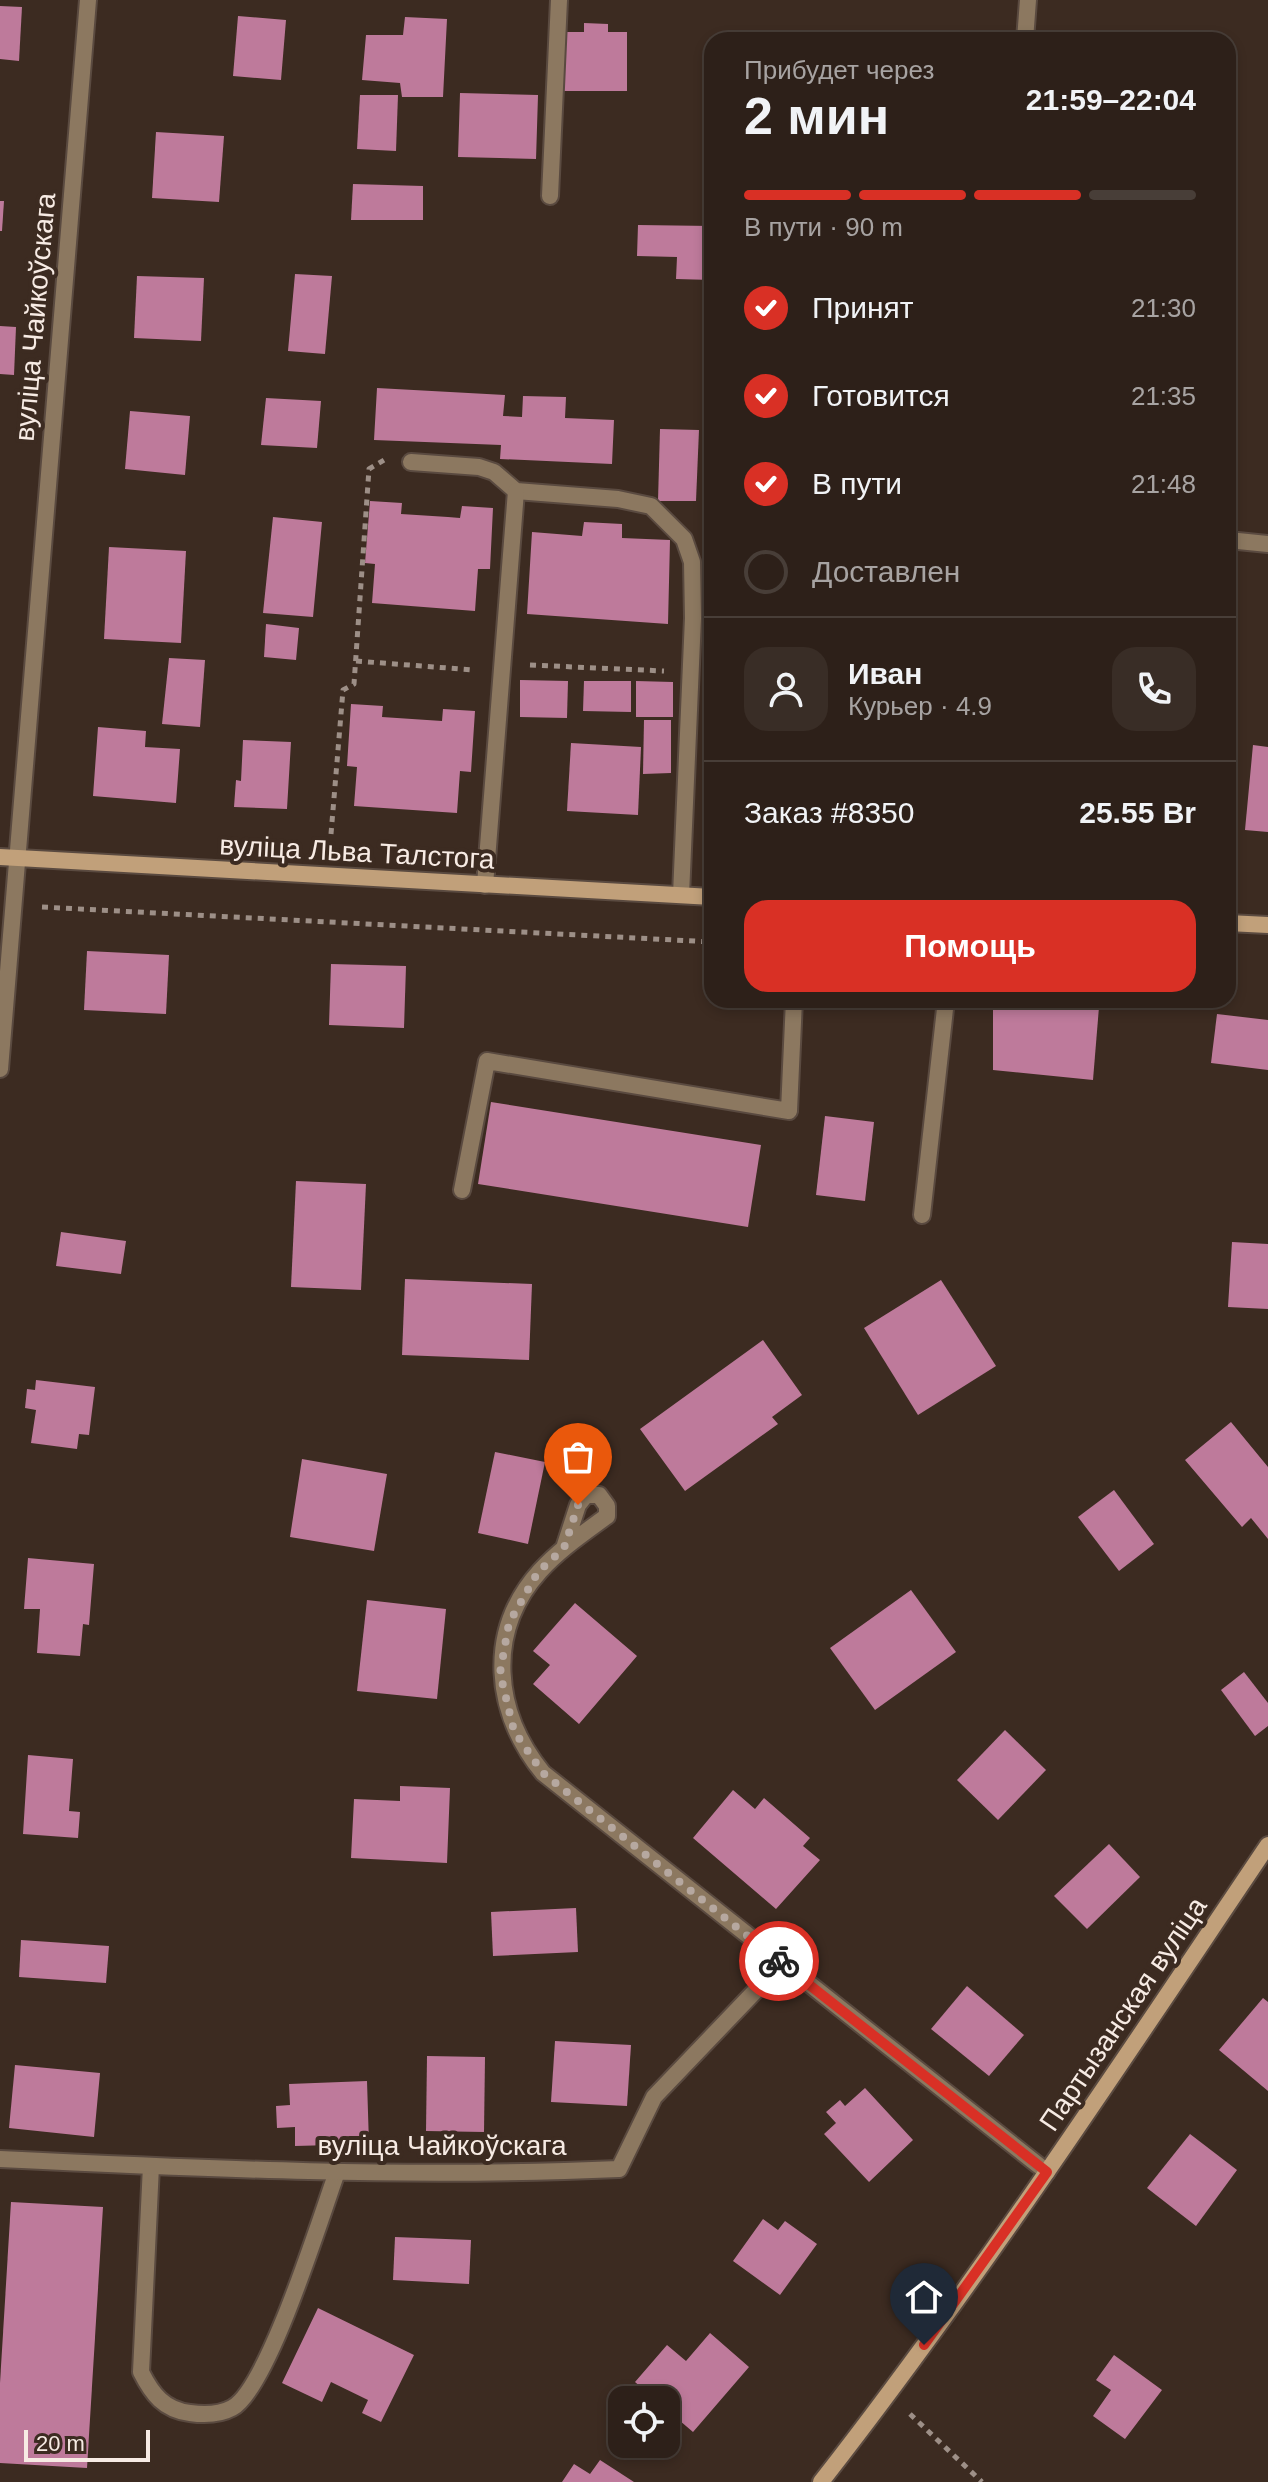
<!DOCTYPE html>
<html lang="ru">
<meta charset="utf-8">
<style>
:root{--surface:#2d2019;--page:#392d26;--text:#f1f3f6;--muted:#a7a3a2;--line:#483e38;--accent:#d93025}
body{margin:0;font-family:Arial,sans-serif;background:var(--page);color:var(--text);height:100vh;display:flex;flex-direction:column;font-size:30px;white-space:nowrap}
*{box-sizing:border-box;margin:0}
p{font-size:26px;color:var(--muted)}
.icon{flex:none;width:44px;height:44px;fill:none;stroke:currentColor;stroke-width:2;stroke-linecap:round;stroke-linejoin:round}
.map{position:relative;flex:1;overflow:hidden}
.details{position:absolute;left:704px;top:32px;width:532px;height:976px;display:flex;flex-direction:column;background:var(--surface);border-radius:24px;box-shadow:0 4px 12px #0003,0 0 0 2px var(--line)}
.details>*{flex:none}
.fabs{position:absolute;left:608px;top:2386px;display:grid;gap:16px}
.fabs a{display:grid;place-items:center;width:72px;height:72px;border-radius:16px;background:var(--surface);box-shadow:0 4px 12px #0003,0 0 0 2px var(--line);font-size:40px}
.scale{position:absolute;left:24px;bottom:20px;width:126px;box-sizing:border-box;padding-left:8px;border:4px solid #f7ebe4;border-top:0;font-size:22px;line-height:28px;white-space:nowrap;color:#f7ebe4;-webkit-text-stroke:6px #3c2b21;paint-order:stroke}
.pin{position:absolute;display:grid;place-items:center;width:68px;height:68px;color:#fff;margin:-82px -34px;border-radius:50% 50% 50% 0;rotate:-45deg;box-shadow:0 0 8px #0007}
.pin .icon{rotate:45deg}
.courier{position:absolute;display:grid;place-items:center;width:80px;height:80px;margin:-40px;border:6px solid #d93025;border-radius:50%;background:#fff;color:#222;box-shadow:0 2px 10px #0007}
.headline em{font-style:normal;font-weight:700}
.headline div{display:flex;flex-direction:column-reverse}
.headline{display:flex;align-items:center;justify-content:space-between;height:136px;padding:0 40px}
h1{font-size:52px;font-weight:700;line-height:60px}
.bar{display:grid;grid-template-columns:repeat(4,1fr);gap:12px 8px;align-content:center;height:96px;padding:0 40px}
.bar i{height:10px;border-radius:6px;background:var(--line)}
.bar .active{background:var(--accent)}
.bar p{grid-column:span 4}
.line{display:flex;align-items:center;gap:20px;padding:0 40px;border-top:2px solid var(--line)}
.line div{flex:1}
.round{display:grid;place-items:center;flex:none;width:84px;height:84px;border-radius:24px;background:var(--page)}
ol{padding:0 40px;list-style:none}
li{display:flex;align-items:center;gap:24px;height:88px}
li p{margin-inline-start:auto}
li .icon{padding:8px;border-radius:50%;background:var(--accent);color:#fff;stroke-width:4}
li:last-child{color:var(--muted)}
li i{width:44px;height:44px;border:4px solid var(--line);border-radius:50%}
.cta{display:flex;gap:16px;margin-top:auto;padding:16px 40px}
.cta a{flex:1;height:92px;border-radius:24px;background:var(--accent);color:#fff;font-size:32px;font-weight:700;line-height:92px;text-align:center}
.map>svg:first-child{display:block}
.building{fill:#be7a9b}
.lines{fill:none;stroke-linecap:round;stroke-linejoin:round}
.service-casing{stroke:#5a4a40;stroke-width:20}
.minor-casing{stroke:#5a4a40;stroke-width:20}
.secondary-casing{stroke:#5a4a40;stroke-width:20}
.path{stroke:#9d8f87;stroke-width:5;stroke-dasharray:6 6;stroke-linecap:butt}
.service{stroke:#8c7860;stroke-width:16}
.minor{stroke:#8c7860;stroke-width:16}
.secondary{stroke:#c1a07a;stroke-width:16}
.done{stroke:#b6a8a0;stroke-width:8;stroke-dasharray:0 14.4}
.route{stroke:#d93025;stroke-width:10}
.labels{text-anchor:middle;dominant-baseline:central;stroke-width:8;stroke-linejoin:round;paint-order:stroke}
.street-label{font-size:28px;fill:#f7ebe4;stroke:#3c2b21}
</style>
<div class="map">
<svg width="1268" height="2482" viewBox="0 0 1268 2482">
<rect width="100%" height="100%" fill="#3c2b21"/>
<g class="building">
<path d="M 0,6 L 22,7 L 19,61 L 0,59 Z"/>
<path d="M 238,16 L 286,20 L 281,80 L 233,76 Z"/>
<path d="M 405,17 L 447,19 L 443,97 L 402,97 L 400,83 L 362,80 L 366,35 L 403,35 Z"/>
<path d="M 584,23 L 608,24 L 608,32 L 627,32 L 627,91 L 563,91 L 564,32 L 584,32 Z"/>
<path d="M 460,93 L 538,95 L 536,159 L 458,157 Z"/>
<path d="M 360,95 L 398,95 L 396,151 L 357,149 Z"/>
<path d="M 156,132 L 224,136 L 219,202 L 152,198 Z"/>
<path d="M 353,184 L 423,186 L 423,220 L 351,220 Z"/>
<path d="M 0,201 L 4,201 L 2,231 L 0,231 Z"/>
<path d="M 638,225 L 712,226 L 712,280 L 676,279 L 677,257 L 637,256 Z"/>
<path d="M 295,274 L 332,276 L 325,354 L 288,351 Z"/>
<path d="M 137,276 L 204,278 L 201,341 L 134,338 Z"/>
<path d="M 0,326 L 16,327 L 14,375 L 0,374 Z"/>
<path d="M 377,388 L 505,395 L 503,416 L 522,417 L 523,396 L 566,397 L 565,418 L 614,420 L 612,464 L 500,459 L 501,445 L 374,440 Z"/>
<path d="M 266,398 L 321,401 L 317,448 L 261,445 Z"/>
<path d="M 130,411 L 190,416 L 185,475 L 125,469 Z"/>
<path d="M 660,429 L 699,430 L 696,501 L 658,501 Z"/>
<path d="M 370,501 L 402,503 L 401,514 L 448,517 L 460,518 L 462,506 L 493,508 L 490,569 L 478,569 L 475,611 L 372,603 L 375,564 L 365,563 Z"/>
<path d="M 273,517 L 322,522 L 313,617 L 263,613 Z"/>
<path d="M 584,522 L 622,524 L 622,538 L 670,540 L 668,624 L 527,614 L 532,532 L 582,536 Z"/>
<path d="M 109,547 L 186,551 L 181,643 L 104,639 Z"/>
<path d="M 266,624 L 299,628 L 296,660 L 264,657 Z"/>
<path d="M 169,658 L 205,660 L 200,727 L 162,724 Z"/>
<path d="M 520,680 L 568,681 L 567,718 L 520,717 Z"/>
<path d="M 584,681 L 631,681 L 631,712 L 583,711 Z"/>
<path d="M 636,681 L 673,682 L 673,717 L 636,717 Z"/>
<path d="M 351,704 L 383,706 L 382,717 L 442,721 L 443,709 L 475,711 L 471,772 L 460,771 L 457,813 L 354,806 L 357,767 L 347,766 Z"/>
<path d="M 644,720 L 671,720 L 671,773 L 643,774 Z"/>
<path d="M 98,727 L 146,731 L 145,747 L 180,749 L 176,803 L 93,796 Z"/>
<path d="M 243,740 L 291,742 L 287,809 L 234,807 L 236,780 L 241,781 Z"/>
<path d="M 571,743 L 641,747 L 638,815 L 567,811 Z"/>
<path d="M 1253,745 L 1268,747 L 1268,832 L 1245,830 Z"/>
<path d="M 87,951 L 169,955 L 166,1014 L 84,1010 Z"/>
<path d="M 331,964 L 406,966 L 404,1028 L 329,1025 Z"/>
<path d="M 993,1000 L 1071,1000 L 1099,1007 L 1093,1080 L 993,1070 Z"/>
<path d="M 1217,1014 L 1268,1020 L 1268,1070 L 1211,1063 Z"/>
<path d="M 491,1102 L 761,1145 L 748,1227 L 478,1184 Z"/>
<path d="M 825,1116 L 874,1122 L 865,1201 L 816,1195 Z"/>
<path d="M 296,1181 L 366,1184 L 361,1290 L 291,1287 Z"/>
<path d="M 61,1232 L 126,1241 L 121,1274 L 56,1266 Z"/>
<path d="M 1232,1242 L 1268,1244 L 1268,1309 L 1228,1307 Z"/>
<path d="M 405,1279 L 532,1284 L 529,1360 L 402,1355 Z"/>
<path d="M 941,1280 L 996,1366 L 918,1415 L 864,1328 Z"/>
<path d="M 763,1340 L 802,1395 L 772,1417 L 778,1424 L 685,1491 L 640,1429 Z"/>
<path d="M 36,1380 L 95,1387 L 89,1435 L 79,1434 L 77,1449 L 31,1443 L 36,1410 L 25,1408 L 27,1389 L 35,1390 Z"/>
<path d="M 1231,1422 L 1268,1467 L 1268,1539 L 1251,1518 L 1242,1527 L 1185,1460 Z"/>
<path d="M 495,1452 L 545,1462 L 528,1544 L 478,1533 Z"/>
<path d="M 302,1459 L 387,1474 L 374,1551 L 290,1537 Z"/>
<path d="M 1114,1490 L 1154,1544 L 1119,1571 L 1078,1517 Z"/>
<path d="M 28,1558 L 94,1564 L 89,1625 L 83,1624 L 80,1656 L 37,1653 L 40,1609 L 24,1609 Z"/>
<path d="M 911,1590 L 956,1652 L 875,1710 L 830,1648 Z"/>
<path d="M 367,1600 L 446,1609 L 437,1699 L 357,1691 Z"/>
<path d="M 575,1603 L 637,1656 L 579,1724 L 533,1684 L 550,1665 L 533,1651 Z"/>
<path d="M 1244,1672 L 1268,1703 L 1268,1726 L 1255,1736 L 1221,1690 Z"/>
<path d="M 1005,1730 L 1046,1770 L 998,1820 L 957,1780 Z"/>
<path d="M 28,1755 L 73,1759 L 69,1811 L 80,1812 L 78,1838 L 23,1834 Z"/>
<path d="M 400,1786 L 450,1788 L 447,1863 L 351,1858 L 354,1799 L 400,1801 Z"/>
<path d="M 733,1790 L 755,1809 L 764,1798 L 810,1838 L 803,1846 L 820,1860 L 776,1909 L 693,1838 Z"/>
<path d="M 1109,1844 L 1140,1877 L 1087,1929 L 1054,1896 Z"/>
<path d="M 576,1908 L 578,1952 L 493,1956 L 491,1912 Z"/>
<path d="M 21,1940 L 109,1946 L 106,1983 L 19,1977 Z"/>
<path d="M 967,1986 L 1024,2035 L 989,2076 L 931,2029 Z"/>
<path d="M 1263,1998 L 1268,2002 L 1268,2091 L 1219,2050 Z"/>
<path d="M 555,2041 L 631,2045 L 627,2106 L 551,2102 Z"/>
<path d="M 427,2056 L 485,2057 L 484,2132 L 426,2131 Z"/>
<path d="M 15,2065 L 100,2073 L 94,2137 L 9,2128 Z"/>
<path d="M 367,2081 L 369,2144 L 295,2146 L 295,2127 L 277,2128 L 276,2106 L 290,2105 L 289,2084 Z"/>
<path d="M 865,2088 L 913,2140 L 869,2182 L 824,2134 L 836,2123 L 826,2112 L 840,2100 L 845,2106 Z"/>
<path d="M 1190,2134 L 1237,2170 L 1196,2226 L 1147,2188 Z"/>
<path d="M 11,2202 L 103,2207 L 87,2468 L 0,2463 L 0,2383 Z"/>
<path d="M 763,2219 L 778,2230 L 785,2221 L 817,2244 L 780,2295 L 733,2261 Z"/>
<path d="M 395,2237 L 471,2240 L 469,2284 L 393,2280 Z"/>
<path d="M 318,2308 L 414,2355 L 381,2422 L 362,2413 L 368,2400 L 331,2382 L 322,2402 L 282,2383 Z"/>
<path d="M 710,2333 L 749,2367 L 693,2432 L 666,2409 L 666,2400 L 656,2400 L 635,2382 L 667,2345 L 686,2361 Z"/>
<path d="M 1114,2355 L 1162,2390 L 1125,2439 L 1093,2416 L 1111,2390 L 1096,2380 Z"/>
<path d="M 600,2460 L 634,2482 L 562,2482 L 574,2464 L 590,2474 Z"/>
</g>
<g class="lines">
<g class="service-casing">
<g id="service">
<path d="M 550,196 L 559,0"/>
<path d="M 411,462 L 479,467 L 494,472 L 516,491 L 618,499 L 651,506 L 684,539 L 692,562 L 693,618 L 681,895"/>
<path d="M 1228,540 L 1268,544"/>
<path d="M 485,885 L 516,491"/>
<path d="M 462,1190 L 487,1061 L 789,1111 L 794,1000"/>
<path d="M 922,1215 L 946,1000"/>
<path d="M 151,2166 L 141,2372 C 152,2394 164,2410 190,2413 C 204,2415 219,2415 232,2408 C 268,2389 321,2216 337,2172"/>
</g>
</g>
<g class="minor-casing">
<g id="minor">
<path d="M 1025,40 L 1028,0"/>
<path d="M 0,1069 L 88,0"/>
<path d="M 564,1548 L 578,1505 L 586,1495 L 599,1495 L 607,1506 L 607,1516 C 584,1533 560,1549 540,1571 C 485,1632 494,1713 543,1773 L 1047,2172"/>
<path d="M 0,2159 C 206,2169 413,2178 619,2169 L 654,2097 L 782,1963"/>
</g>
</g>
<g class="secondary-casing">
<g id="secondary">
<path d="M 0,857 L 712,897"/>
<path d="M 1228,923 L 1268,925"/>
<path d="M 821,2482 C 981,2277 1123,2060 1268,1845"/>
</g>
</g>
<g class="path">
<path d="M 356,661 L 474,670"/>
<path d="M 530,665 L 664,671"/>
<path d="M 331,834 L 343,690 L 354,684 L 369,469 L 384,460"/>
<path d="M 42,907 L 712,942"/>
<path d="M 910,2414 L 982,2482"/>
</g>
<use href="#service" class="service"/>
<use href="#minor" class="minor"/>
<use href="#secondary" class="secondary"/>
</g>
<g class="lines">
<path class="done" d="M 578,1505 L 564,1548 L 538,1572 L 509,1623 L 500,1673 L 514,1731 L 543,1773 L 779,1961"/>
<path class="route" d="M 779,1961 L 1047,2172 L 924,2345"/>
</g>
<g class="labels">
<g class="street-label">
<text transform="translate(35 317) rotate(-85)">вуліца Чайкоўскага</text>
<text transform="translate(357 852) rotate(3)">вуліца Льва Талстога</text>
<text transform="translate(1123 2014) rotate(-56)">Партызанская вуліца</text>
<text x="442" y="2145">вуліца Чайкоўскага</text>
</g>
</g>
</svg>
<div class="fabs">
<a><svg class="icon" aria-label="locate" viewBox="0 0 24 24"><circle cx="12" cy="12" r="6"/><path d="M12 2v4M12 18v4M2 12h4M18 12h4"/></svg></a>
</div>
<div class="scale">20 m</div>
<div class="pin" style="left:578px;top:1505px;background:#ea580c"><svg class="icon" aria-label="bag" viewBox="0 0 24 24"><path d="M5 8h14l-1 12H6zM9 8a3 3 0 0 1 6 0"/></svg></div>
<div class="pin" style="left:924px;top:2345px;background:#1f2937"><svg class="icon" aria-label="home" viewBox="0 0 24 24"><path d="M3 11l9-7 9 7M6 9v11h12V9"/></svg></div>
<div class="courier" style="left:779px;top:1961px"><svg class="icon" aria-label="bike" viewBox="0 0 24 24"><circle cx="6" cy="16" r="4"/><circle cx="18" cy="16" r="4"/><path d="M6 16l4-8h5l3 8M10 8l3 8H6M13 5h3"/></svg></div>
<section class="details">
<div class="headline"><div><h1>2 мин</h1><p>Прибудет через</p></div><em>21:59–22:04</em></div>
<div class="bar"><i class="active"></i><i class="active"></i><i class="active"></i><i></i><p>В пути · 90 m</p></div>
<ol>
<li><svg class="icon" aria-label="check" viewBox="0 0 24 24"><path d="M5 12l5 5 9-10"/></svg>Принят<p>21:30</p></li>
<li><svg class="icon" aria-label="check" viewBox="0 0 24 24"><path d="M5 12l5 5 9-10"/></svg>Готовится<p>21:35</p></li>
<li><svg class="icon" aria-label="check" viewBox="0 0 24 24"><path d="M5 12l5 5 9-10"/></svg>В пути<p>21:48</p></li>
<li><i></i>Доставлен</li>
</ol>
<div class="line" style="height:144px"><a class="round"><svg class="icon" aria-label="person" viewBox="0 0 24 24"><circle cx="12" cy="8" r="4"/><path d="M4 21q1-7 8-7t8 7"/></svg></a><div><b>Иван</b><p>Курьер · 4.9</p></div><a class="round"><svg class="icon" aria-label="phone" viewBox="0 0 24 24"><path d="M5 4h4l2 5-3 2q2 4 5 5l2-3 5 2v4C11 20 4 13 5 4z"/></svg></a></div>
<div class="line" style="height:104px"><div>Заказ #8350</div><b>25.55 Br</b></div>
<div class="cta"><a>Помощь</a></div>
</section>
</div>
